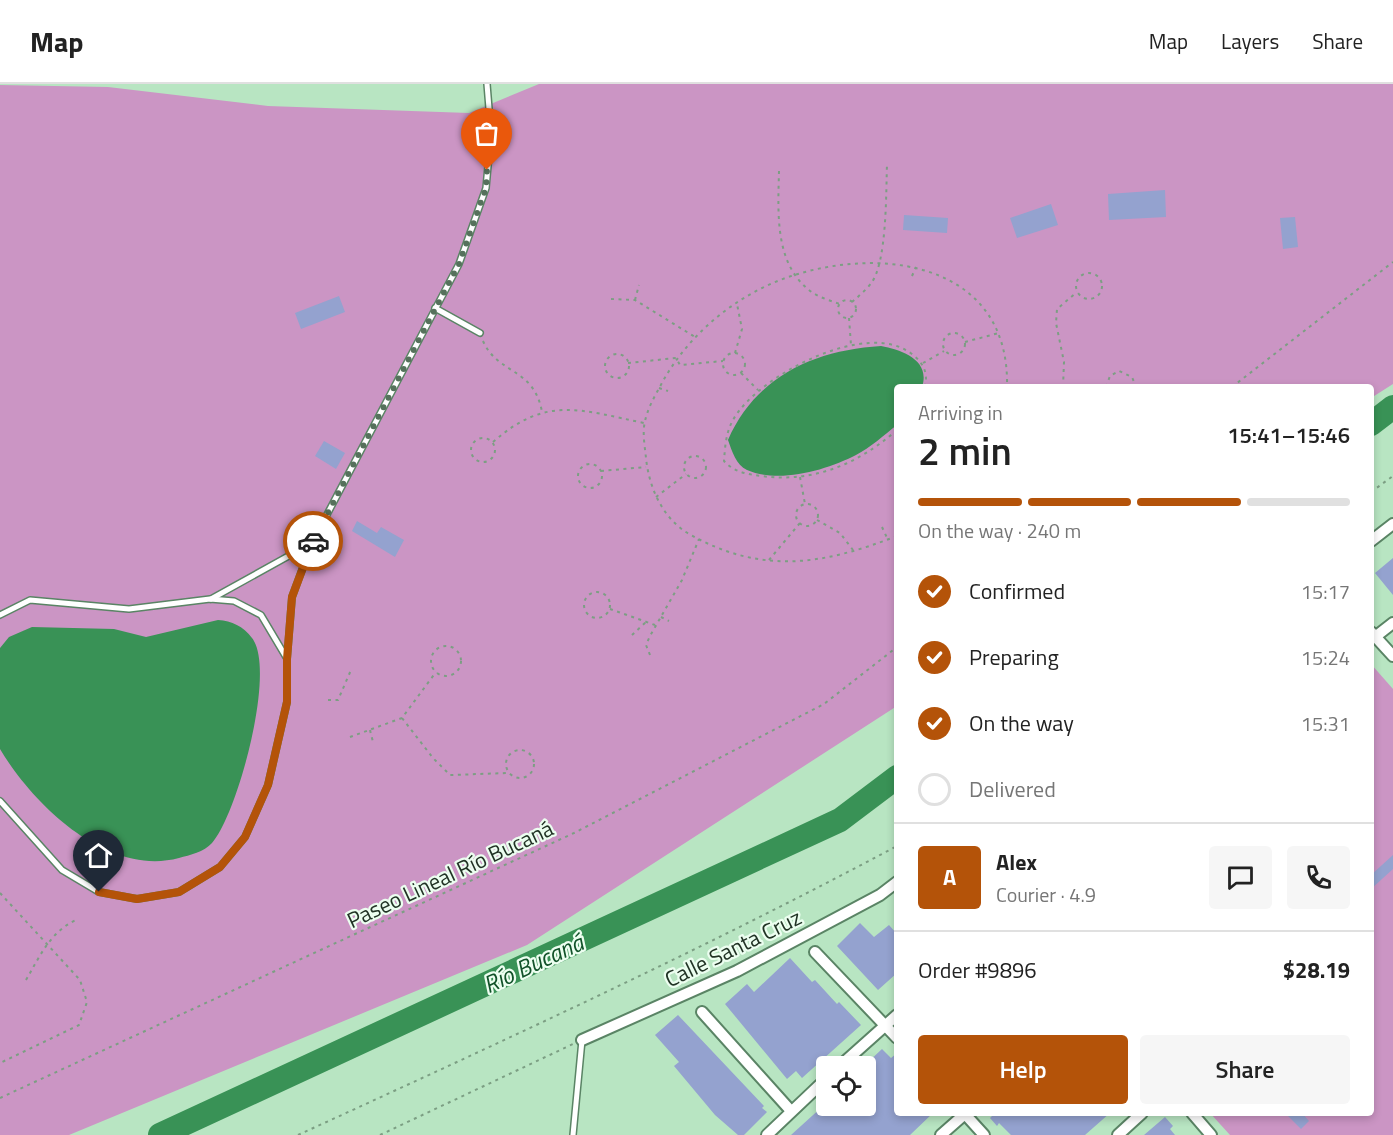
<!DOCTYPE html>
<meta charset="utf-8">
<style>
:root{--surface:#fff;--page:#f6f6f6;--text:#222;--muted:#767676;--line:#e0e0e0;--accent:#b45309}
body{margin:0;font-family:"Titillium Web",sans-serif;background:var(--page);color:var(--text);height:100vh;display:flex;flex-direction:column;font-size:22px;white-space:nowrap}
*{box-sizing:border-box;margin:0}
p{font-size:20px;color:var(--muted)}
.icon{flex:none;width:33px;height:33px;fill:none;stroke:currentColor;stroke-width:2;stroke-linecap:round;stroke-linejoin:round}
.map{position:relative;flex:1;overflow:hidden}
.panel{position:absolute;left:894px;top:300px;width:480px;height:732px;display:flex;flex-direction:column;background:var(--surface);border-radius:6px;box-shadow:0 3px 9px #0003}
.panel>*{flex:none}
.tools{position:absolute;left:816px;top:972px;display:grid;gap:12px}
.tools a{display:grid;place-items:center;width:60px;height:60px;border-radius:6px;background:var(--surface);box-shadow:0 3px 9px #0003;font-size:30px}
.pin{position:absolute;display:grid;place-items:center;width:51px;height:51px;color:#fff;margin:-62px -26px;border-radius:50% 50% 50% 0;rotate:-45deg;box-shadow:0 0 6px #0007}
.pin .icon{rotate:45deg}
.courier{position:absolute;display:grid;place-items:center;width:60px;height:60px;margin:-30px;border:4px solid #b45309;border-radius:50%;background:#fff;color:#222;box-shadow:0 2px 8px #0007}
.overview em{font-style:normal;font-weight:600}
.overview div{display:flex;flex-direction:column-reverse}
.overview{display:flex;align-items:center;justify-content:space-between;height:102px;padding:0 24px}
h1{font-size:39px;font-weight:600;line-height:45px}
.bar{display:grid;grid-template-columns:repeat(4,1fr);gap:9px 6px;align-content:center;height:72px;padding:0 24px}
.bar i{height:8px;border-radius:4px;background:var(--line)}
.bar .selected{background:var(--accent)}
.bar p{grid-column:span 4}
.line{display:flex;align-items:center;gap:15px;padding:0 24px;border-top:2px solid var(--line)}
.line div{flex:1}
.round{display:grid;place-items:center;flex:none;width:63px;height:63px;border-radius:6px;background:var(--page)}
ol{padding:0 24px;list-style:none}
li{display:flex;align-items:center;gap:18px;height:66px}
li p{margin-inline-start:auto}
li .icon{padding:6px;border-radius:50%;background:var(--accent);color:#fff;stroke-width:4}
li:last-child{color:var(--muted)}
li i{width:33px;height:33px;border:3px solid var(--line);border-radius:50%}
.action{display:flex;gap:12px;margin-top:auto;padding:12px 24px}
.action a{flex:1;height:69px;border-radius:6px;background:var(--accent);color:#fff;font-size:24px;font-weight:600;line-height:69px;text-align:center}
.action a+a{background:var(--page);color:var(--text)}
header{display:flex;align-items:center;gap:36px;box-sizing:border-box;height:84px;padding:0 30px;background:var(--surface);border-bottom:2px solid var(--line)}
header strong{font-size:28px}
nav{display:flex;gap:33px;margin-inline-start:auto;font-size:21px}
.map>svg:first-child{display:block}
.green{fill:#cb95c4}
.water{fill:#399256}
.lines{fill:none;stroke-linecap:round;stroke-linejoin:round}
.river{stroke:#399256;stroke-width:24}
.building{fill:#94a2cf}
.service-casing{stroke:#5a8465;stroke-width:8}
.minor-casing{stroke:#5a8465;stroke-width:14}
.path{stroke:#7c9e83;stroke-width:2;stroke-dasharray:3 4.5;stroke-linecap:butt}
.service{stroke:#fff;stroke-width:5}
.minor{stroke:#fff;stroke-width:10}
.done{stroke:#56715c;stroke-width:6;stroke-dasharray:0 10.8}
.route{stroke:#b45309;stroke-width:8}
.labels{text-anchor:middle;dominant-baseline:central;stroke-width:4.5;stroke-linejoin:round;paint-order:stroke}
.street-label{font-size:22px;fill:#213325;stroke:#ecfef0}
.water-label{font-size:24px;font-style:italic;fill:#115229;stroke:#ecfef0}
</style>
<header>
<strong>Map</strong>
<nav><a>Map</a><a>Layers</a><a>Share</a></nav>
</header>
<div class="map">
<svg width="1393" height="1051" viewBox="0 0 1393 1051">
<rect width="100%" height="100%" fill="#b8e5c2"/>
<g class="green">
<path d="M 539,0 L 1393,0 L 1393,300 L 1371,314 L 1371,303 L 897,303 L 897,622 L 527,861 L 69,1051 L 0,1051 L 0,1 L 108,3 L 268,22 L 469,29 Z"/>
<path d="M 1371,580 L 1393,605 L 1393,1051 L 1230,1051 L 1210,1029 L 1371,1029 Z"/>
</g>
<g class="water">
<path d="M 881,262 C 902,266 931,276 922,303 L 897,303 L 897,341 C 884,351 870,364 856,371 C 827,386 779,400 747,386 C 736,381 732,367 728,356 C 756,292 815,266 881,262 Z"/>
<path d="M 218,536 C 232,537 243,542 252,554 C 277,586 237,731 212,759 C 204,768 190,771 179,774 C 108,793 34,722 0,665 L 0,564 L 9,553 L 32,543 L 114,545 L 146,553 Z"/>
</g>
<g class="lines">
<g class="river">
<path d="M 1371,340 L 1393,323"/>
<path d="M 160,1051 L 840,736 L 897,693"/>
</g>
</g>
<g class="building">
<path d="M 1165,106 L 1166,133 L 1109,136 L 1108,110 Z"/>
<path d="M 1051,120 L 1058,141 L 1017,154 L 1010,134 Z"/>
<path d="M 904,131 L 948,134 L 947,149 L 903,146 Z"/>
<path d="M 1295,133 L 1298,163 L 1283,165 L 1280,134 Z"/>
<path d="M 339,212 L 345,228 L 301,245 L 295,229 Z"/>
<path d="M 324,357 L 345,369 L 336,385 L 315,372 Z"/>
<path d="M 357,437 L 377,449 L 381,443 L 404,456 L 395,473 L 352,447 Z"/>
<path d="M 1393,474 L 1393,511 L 1375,489 Z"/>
<path d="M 1393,771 L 1393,785 L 1371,805 L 1371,791 Z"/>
<path d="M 860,839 L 874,853 L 889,841 L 897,850 L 897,889 L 878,906 L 837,862 Z"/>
<path d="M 790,874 L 812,898 L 815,896 L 837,920 L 839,918 L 861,941 L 802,994 L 796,987 L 787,995 L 725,920 L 747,900 L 754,908 Z"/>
<path d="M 678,931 L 764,1022 L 762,1024 L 767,1028 L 744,1051 L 738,1051 L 715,1031 L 674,982 L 679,978 L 655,951 Z"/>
<path d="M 882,965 L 891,974 L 897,969 L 897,1029 L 933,1029 L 910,1051 L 791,1051 L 823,1022 L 866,1022 L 866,980 Z"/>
<path d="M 989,1029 L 1110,1029 L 1085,1051 L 1011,1051 L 999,1039 L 997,1042 L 990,1034 L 992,1032 Z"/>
<path d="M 1285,1029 L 1302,1029 L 1309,1037 L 1301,1045 Z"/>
<path d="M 1165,1033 L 1173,1042 L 1170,1045 L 1175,1051 L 1144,1051 Z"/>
</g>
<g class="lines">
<g class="service-casing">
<g id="service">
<path d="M 435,224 L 480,249"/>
<path d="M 211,515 L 312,459"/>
<path d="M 0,531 L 30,516 L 129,525 L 210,515 L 234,517 L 261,531 L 286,573"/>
<path d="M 0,717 L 62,786 L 99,808 L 137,815 L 179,808 L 220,783 L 245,753 L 268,701 L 287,618 L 287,575 L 292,513 L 312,459 L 459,180 L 486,104 L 491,49 L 487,0"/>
<path d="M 573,1051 L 582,956"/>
</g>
</g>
<g class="minor-casing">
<g id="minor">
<path d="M 1371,457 L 1393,440"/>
<path d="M 1371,548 L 1393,572"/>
<path d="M 1375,553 L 1393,539"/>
<path d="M 815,868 L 897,954"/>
<path d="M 702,928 L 791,1027"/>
<path d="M 582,956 L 737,887 L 880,811 L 897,798"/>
<path d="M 840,982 L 897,931"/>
<path d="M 964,1029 L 984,1051"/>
<path d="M 1192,1029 L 1211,1051"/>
<path d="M 767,1051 L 826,995"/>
<path d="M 941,1051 L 966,1029"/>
<path d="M 1118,1051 L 1142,1029"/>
</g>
</g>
<g class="path">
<path d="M 779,87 C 778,130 774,182 813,209 C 821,214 831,217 840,220"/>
<circle cx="1089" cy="202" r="13"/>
<path d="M 912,192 L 916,183"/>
<path d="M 611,215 L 635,216 L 695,253"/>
<path d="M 635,216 L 639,201"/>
<circle cx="847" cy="225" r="9"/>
<path d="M 852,218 C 859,212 867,205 872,198 C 887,176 886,108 887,80"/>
<path d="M 849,234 L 851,261"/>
<circle cx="954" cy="260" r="11"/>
<path d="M 483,257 C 498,291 534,283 542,328"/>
<path d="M 965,258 L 999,249"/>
<path d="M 735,269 L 742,245 L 737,220"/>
<circle cx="734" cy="280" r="11"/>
<circle cx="617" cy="282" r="12"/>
<path d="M 628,279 L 676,274 L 680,281 L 723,277"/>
<path d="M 923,279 L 944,267"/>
<path d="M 741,289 L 758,306"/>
<path d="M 1063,303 L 1064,278 L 1056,239 L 1057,225 L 1077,208"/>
<path d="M 1106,303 L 1110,292 L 1119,287 L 1132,293 L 1136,303"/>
<path d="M 1232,303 L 1393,178"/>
<path d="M 659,304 L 668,307"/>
<path d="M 897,346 C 858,380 814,399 761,392 C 746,390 734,388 724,377 C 725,363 726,348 733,336 C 757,292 869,233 913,271 C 924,280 928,289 925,303"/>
<circle cx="483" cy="366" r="12"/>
<path d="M 493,358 C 546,311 581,326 644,339"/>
<circle cx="695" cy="383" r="11"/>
<circle cx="590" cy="392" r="12"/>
<path d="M 601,387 L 646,383"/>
<path d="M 800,393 L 805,420"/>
<path d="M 1371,408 L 1393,392"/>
<path d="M 656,413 L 686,390"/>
<circle cx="807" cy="431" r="11"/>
<path d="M 817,436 L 840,449 L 853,466"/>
<path d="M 882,443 L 888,456"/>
<path d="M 897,452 C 822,481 762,491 689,450 C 662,434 649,403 646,374 C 645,364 643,353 644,343 C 646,326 655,312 663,297 C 691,247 742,206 798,190 C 891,162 1010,184 1007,303"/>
<path d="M 769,476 L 800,439"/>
<circle cx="597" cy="521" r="13"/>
<path d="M 610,525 L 655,541"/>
<path d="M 661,533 L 669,537"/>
<path d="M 632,551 L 646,538"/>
<circle cx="446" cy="577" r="15"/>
<path d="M 650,571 L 646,561 L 650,552 L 682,496 L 699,455"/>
<path d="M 328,616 L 338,616 L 351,586"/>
<path d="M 402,634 L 433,674 L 450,691 L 509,689"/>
<path d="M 370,646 L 373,658"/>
<path d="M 350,653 L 402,634 L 436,588"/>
<circle cx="520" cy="680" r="14"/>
<path d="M 0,809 L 80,896 L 87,918 L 79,941 L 0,979"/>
<path d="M 26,896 C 40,872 50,848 76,836"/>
<path d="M 0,1014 L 574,749 L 824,620 L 897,563"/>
<path d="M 298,1051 C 499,959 702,866 897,762"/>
<path d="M 380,1051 L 573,960"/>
</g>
<use href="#service" class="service"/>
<use href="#minor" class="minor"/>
</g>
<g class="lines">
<path class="done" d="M 313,457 L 459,180 L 486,104 L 487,86"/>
<path class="route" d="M 99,808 L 137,815 L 179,808 L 220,783 L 245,753 L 268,701 L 287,618 L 287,575 L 292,513 L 313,457"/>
</g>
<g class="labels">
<g class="street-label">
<text transform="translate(450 790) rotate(-25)">Paseo Lineal Río Bucaná</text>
<text transform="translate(733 864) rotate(-26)">Calle Santa Cruz</text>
</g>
<g class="water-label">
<text transform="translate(533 879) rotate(-25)">Río Bucaná</text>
</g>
</g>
</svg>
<div class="tools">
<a><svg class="icon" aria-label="locate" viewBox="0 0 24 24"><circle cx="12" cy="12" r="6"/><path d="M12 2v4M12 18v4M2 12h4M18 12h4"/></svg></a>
</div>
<div class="pin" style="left:487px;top:86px;background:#ea580c"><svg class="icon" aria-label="bag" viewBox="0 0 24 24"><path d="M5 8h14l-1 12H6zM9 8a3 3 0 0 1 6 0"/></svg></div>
<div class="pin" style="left:99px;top:808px;background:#1f2937"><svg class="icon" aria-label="home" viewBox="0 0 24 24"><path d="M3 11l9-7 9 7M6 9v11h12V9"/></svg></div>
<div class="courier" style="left:313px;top:457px"><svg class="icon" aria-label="car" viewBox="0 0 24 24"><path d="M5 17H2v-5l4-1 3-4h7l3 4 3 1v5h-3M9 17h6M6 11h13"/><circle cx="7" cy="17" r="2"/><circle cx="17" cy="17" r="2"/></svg></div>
<section class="panel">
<div class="overview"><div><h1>2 min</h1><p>Arriving in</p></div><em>15:41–15:46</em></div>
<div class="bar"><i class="selected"></i><i class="selected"></i><i class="selected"></i><i></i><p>On the way · 240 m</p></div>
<ol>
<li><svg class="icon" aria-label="check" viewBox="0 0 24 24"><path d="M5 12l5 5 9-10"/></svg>Confirmed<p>15:17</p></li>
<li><svg class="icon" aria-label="check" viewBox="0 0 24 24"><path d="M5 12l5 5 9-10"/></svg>Preparing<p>15:24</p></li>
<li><svg class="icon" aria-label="check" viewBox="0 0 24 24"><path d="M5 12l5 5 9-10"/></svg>On the way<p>15:31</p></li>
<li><i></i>Delivered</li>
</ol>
<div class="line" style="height:108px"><b class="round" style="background:var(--accent);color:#fff">A</b><div><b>Alex</b><p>Courier · 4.9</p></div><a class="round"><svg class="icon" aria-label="chat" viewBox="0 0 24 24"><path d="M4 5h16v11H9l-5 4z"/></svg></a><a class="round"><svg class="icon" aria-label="phone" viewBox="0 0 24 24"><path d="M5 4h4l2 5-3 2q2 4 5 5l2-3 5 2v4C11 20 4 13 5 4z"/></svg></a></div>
<div class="line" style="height:78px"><div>Order #9896</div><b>$28.19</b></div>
<div class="action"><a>Help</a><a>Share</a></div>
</section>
</div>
